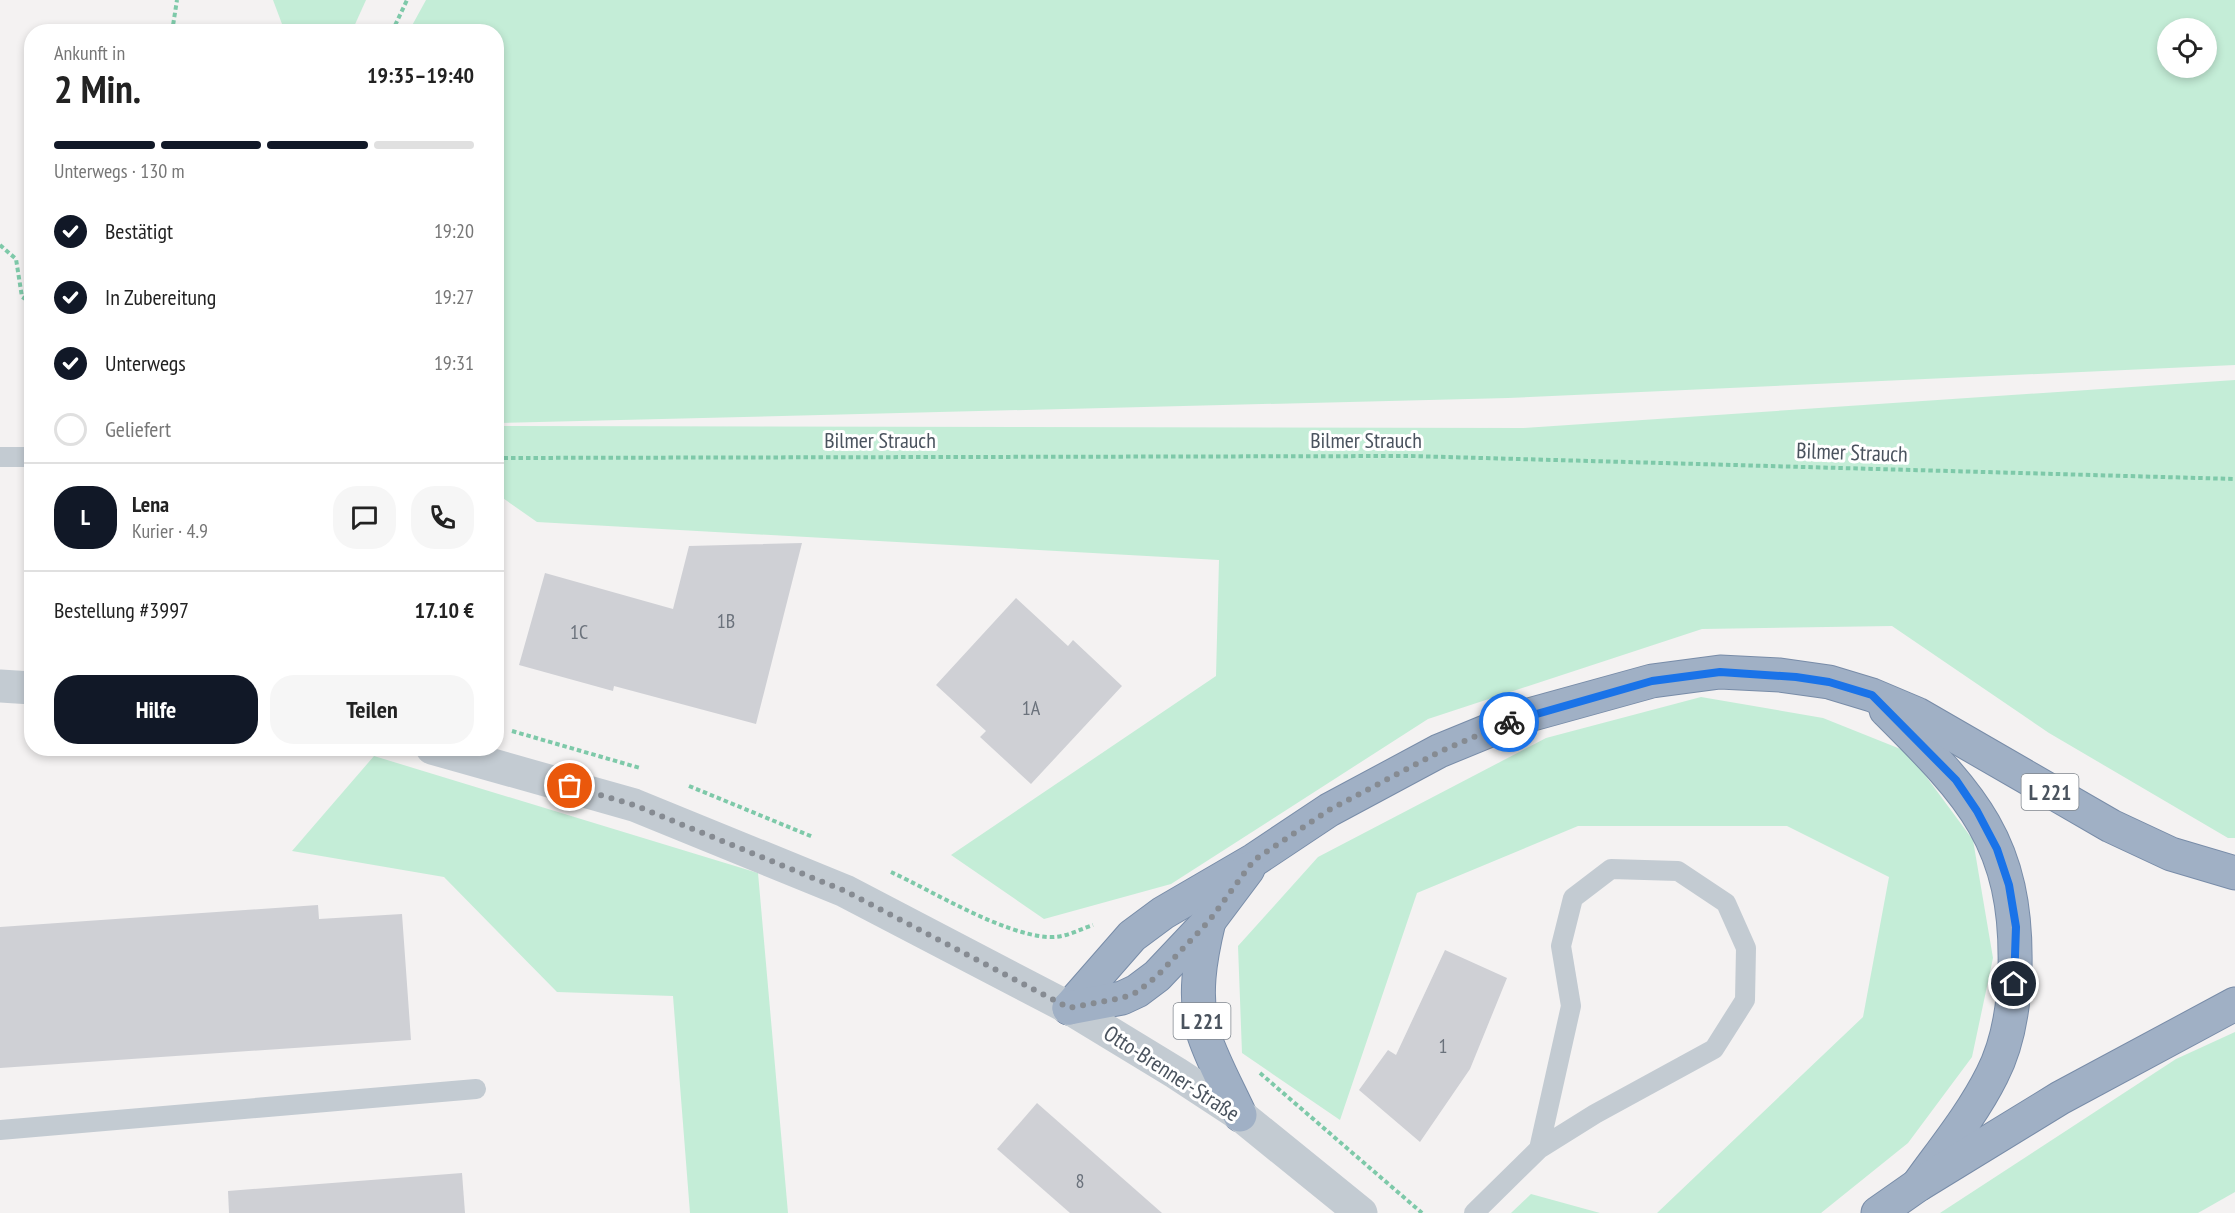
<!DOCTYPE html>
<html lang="de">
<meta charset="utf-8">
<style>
:root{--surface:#fff;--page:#f6f6f6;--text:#222;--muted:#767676;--line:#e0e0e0;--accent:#111827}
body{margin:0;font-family:"PT Sans Narrow",sans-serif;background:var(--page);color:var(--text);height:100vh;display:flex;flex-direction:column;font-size:22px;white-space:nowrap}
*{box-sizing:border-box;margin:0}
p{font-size:20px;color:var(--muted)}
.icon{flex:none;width:33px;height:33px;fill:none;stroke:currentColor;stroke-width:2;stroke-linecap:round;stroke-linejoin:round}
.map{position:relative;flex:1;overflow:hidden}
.side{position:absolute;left:24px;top:24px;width:480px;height:732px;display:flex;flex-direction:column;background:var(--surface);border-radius:24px;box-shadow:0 3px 9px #0003}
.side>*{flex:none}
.buttons{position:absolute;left:2157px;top:18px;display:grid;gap:12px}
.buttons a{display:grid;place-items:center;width:60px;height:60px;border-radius:50%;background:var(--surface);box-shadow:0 3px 9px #0003;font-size:30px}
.pin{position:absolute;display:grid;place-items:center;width:51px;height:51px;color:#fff;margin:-26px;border:3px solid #fff;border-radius:50%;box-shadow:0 2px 6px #0007}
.courier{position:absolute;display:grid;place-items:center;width:60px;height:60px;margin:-30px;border:4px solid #1a73e8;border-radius:50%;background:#fff;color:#222;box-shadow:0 2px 8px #0007}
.overview em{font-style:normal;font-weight:700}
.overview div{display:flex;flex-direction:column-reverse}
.overview{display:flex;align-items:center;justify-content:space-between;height:102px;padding:0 30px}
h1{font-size:39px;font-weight:700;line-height:45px}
.bar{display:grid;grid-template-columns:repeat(4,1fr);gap:9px 6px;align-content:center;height:72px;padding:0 30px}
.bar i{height:8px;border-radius:4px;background:var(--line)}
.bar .selected{background:var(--accent)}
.bar p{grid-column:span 4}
.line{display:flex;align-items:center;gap:15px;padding:0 30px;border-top:2px solid var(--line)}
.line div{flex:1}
.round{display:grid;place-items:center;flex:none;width:63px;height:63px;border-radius:24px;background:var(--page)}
ol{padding:0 30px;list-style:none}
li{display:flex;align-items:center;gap:18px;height:66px}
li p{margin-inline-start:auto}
li .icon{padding:6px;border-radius:50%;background:var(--accent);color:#fff;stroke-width:4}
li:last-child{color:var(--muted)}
li i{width:33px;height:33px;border:3px solid var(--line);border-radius:50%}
.cta{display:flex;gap:12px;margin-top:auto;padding:12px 30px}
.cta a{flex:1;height:69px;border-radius:24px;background:var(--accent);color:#fff;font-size:24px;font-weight:700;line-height:69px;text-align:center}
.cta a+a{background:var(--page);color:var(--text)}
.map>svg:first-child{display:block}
.green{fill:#c4edd7;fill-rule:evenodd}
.building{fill:#cfd0d5}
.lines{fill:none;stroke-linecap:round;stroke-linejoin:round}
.trunk-casing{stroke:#788ca8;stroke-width:35}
.path{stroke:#7ec9a9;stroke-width:4;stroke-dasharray:4.5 3;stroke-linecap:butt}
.service{stroke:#c3cbd2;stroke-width:20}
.minor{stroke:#c3cbd2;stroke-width:33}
.trunk{stroke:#a0b0c5;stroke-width:33}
.done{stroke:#868b92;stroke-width:6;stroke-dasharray:0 10.8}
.route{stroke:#1a73e8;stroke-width:8}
.labels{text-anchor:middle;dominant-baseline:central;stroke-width:6;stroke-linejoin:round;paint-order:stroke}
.number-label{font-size:20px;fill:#6b727c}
.shield{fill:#fff;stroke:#80878e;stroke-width:1.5}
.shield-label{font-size:21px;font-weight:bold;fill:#4a535e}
.street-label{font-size:22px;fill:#4a535e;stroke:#fff}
</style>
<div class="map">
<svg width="2235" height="1213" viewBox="0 0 2235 1213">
<rect width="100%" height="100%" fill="#f4f2f2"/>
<g class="green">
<path d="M 273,0 L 366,0 L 352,31 L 285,32 Z"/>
<path d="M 426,0 L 2235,0 L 2235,365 L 1508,398 L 497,423 L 496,32 L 409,31 ZM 2168,28 L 2206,28 L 2206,68 L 2168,68 Z"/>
<path d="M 2235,380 L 2235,838 L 2228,838 L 2049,733 L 1892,626 L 1702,629 L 1428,719 L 1171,884 L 1044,919 L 951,855 L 1216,676 L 1219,560 L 537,522 L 497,494 L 497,426 L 1524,428 Z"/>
<path d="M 1701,697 L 1823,718 L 1908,752 L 1973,840 L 1993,958 L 1972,1057 L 1908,1143 L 1821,1213 L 1657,1213 L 1863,1017 L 1889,877 L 1787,826 L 1578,826 L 1417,893 L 1340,1120 L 1242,1053 L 1238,946 L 1318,857 L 1546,738 Z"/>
<path d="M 374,756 L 758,873 L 788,1213 L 690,1213 L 673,996 L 557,992 L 444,877 L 292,851 Z"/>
<path d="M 2235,1032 L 2235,1192 L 2198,1213 L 1940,1213 L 2176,1059 Z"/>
<path d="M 1531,1194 L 1600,1213 L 1511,1213 Z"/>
</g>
<g class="building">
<path d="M 802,543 L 756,724 L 614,686 L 613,691 L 519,665 L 545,573 L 673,609 L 689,546 Z"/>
<path d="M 1016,598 L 1068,646 L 1073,640 L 1122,686 L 1031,784 L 980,737 L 986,731 L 936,685 Z"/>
<path d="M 318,905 L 319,919 L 402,914 L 411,1040 L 0,1068 L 0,927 Z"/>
<path d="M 1445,950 L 1507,978 L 1470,1069 L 1420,1142 L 1359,1090 L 1388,1050 L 1396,1055 Z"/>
<path d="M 1037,1103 L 1162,1213 L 1070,1213 L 997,1149 Z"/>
<path d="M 462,1173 L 465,1213 L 229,1213 L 228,1191 Z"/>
</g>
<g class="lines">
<g class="trunk-casing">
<g id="trunk">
<path d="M 1886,710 C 1971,795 2018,841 2015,969 C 2014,1004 2008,1044 1992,1075 C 1972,1115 1943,1150 1918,1185"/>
<path d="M 1209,921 C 1200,958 1193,997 1204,1035 C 1213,1062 1228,1089 1240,1115"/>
<path d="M 1069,1008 L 1132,936 L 1163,913 L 1254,860 L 1329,810 L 1439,751 L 1522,717 L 1652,681 L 1720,672 L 1780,675 L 1829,682 L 1872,695 L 1917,714 L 2111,826 L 2171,854 L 2235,873"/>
<path d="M 1069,1008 L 1122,998 L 1137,991 L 1157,976 L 1209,921 L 1248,869"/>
<path d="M 1878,1213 L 1918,1185 L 2060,1098 L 2235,1004"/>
</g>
</g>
<g class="path">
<path d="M 172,32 L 177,0"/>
<path d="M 392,32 L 407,0"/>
<path d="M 0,245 L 16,259 L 22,297 L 32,303"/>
<path d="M 496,458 L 1411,456 L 2235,479"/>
<path d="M 512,731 L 640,768"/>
<path d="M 689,786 L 813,837"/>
<path d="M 891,872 C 934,892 1002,934 1048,937 C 1065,938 1078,930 1093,925"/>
<path d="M 1260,1073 L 1422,1213"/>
</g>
<g class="service">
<path d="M 0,457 L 32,457"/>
<path d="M 0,1130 L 476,1089"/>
<path d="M 1474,1213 L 1539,1149 L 1595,1114 L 1714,1049 L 1745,1000 L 1746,948 L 1726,903 L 1678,871 L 1611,869 L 1573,898 L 1561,946 L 1571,1006 L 1539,1149"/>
</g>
<g class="minor">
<path d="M 0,686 L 32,688"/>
<path d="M 432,748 L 634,805 L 845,891 L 1069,1008 L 1176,1073 L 1240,1115 L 1361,1213"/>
</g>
<use href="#trunk" class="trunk"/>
</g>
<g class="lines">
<path class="done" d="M 570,786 L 634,805 L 845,891 L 1069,1008 L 1122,998 L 1137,992 L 1157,976 L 1209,921 L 1254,860 L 1329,810 L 1439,752 L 1509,722"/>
<path class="route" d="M 1509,722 L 1652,681 L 1720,672 L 1796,677 L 1829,682 L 1872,695 L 1956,780 L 1977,811 L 1997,849 L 2009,885 L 2016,927 L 2014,984"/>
</g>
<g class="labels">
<g class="number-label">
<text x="726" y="621">1B</text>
<text x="579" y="632">1C</text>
<text x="1031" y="708">1A</text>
<text x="1443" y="1046">1</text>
<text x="1080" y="1181">8</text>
</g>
<g class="shield">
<rect x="2021.5" y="774" width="57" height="36" rx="4.5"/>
<rect x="1173.5" y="1003" width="57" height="36" rx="4.5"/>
</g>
<g class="shield-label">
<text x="2050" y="792">L 221</text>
<text x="1202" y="1021">L 221</text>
</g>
<g class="street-label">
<text x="880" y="440">Bilmer Strauch</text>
<text x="1366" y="440">Bilmer Strauch</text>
<text transform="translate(1852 452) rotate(2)">Bilmer Strauch</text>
<text transform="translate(1172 1073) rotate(33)">Otto-Brenner-Straße</text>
</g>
</g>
</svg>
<div class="buttons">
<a><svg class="icon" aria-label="locate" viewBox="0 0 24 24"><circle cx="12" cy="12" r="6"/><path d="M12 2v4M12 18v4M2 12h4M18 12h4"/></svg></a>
</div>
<div class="pin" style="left:570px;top:786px;background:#ea580c"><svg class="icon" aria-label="bag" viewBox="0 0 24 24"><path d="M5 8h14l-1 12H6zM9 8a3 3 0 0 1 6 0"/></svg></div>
<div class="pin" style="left:2014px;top:984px;background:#1f2937"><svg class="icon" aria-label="home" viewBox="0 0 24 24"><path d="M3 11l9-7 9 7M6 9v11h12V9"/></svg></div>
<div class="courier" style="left:1509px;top:722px"><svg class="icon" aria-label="bike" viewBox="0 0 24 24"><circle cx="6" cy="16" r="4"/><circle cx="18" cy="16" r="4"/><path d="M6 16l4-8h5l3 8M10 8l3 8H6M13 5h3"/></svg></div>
<section class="side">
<div class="overview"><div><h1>2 Min.</h1><p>Ankunft in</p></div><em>19:35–19:40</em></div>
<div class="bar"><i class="selected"></i><i class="selected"></i><i class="selected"></i><i></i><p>Unterwegs · 130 m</p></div>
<ol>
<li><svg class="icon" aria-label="check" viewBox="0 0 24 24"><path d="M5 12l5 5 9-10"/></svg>Bestätigt<p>19:20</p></li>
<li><svg class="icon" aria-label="check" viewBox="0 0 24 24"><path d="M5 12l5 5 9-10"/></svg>In Zubereitung<p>19:27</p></li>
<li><svg class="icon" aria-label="check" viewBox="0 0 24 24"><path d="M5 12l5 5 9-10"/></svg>Unterwegs<p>19:31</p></li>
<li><i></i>Geliefert</li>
</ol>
<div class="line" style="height:108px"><b class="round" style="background:var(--accent);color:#fff">L</b><div><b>Lena</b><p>Kurier · 4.9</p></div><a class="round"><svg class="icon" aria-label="chat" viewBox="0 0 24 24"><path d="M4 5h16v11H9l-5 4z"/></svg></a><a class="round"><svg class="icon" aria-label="phone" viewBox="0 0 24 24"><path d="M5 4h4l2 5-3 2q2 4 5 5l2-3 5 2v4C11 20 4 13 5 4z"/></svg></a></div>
<div class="line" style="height:78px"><div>Bestellung #3997</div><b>17.10 €</b></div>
<div class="cta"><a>Hilfe</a><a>Teilen</a></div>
</section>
</div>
